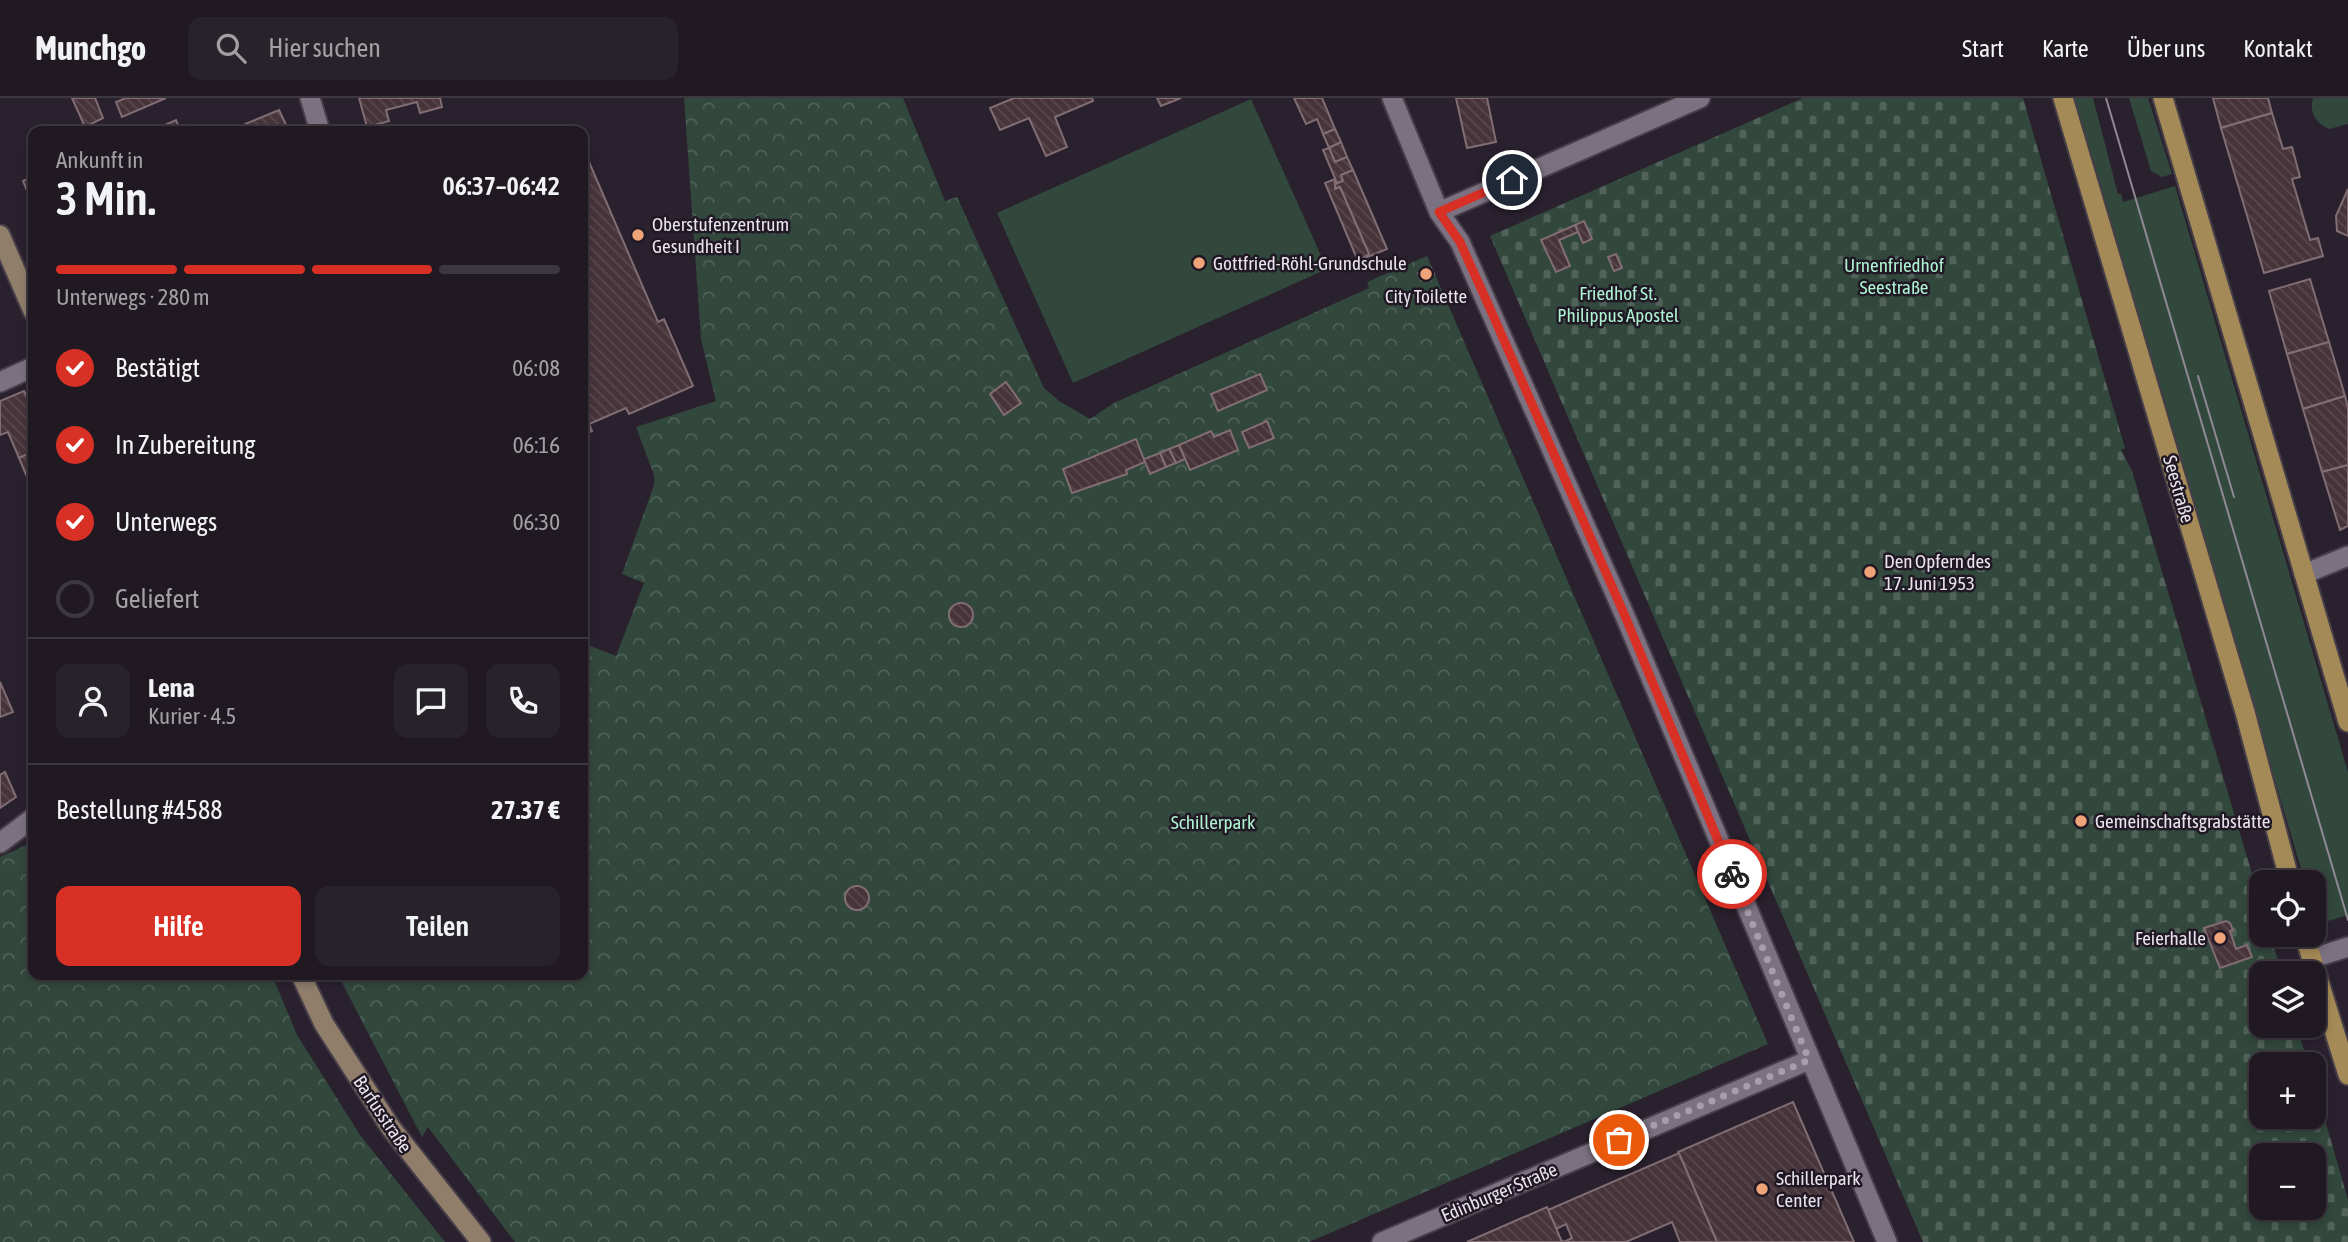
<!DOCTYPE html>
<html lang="de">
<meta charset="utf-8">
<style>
:root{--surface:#201922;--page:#28222a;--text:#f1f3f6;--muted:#a2a0a5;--line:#3d3840;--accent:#d93025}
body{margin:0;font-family:"Asap Condensed",sans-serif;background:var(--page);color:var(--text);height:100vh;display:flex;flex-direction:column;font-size:26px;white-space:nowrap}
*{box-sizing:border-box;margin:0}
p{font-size:23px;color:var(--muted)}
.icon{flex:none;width:38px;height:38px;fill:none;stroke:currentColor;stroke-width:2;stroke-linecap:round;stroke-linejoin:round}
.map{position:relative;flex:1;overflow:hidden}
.sheet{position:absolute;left:28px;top:28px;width:560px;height:854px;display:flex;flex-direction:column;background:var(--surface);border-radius:14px;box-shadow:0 4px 10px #0003,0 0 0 2px var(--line)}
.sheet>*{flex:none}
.controls{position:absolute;left:2249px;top:772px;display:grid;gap:14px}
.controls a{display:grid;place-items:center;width:77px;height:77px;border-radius:14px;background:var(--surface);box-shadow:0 4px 10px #0003,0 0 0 2px var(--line);font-size:35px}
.pin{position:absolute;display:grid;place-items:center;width:60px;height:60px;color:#fff;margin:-30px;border:4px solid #fff;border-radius:50%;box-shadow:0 2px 7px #0007}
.courier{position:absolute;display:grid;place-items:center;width:70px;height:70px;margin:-35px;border:5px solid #d93025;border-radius:50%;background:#fff;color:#222;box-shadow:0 2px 9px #0007}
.overview em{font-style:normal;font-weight:600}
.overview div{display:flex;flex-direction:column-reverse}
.overview{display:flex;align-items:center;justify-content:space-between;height:119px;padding:0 28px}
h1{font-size:46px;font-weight:600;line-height:52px}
.bar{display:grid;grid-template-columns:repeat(4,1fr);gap:10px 7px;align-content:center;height:84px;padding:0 28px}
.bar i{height:9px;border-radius:5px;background:var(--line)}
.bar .active{background:var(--accent)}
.bar p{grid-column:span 4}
.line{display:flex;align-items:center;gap:18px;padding:0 28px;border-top:2px solid var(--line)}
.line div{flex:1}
.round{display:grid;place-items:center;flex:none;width:74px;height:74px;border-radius:14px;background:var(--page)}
ol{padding:0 28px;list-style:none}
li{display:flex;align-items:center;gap:21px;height:77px}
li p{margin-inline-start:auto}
li .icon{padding:7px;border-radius:50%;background:var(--accent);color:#fff;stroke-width:4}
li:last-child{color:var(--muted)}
li i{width:38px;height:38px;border:4px solid var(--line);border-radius:50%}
.cta{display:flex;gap:14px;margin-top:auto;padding:14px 28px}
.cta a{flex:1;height:80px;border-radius:14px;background:var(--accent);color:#fff;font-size:28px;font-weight:600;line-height:80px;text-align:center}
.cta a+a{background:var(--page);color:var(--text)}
header{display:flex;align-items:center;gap:42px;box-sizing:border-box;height:98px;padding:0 35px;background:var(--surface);border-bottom:2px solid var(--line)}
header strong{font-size:33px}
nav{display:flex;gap:38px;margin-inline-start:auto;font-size:24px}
.search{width:490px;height:63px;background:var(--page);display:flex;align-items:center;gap:18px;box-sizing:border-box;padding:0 24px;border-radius:14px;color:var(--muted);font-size:26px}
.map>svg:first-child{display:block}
.green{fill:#32483d}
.forest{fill:url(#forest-crowns)}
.cemetery{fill:url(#cemetery-stones);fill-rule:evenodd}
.building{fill:url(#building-back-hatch);stroke:#816d73;stroke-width:2}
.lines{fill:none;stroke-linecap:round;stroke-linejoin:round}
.minor-casing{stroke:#463e49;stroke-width:23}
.secondary-casing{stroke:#463e49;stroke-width:23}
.primary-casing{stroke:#463e49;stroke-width:23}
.minor{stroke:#7b7180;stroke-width:19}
.secondary{stroke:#907e6b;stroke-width:19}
.primary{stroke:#a48a56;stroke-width:19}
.tram{stroke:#908893;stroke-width:2}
.done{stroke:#a69fa9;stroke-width:7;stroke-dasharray:0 12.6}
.route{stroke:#d93025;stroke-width:9}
.poi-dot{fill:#efa378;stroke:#201824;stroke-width:2.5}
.labels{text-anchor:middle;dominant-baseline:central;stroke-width:5;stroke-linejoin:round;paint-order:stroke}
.poi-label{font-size:19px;fill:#e9e3eb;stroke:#201824;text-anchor:start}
.park-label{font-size:19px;fill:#aef3d1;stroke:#201824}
.street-label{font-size:19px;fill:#e9e3eb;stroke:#201824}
</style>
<header>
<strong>Munchgo</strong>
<div class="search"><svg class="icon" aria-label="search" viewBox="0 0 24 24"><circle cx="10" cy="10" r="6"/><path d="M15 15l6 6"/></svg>Hier suchen</div>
<nav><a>Start</a><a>Karte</a><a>Über uns</a><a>Kontakt</a></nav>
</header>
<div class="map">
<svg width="2348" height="1144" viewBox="0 0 2348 1144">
<defs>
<pattern id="forest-crowns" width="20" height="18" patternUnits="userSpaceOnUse" patternTransform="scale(1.75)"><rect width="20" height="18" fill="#32483d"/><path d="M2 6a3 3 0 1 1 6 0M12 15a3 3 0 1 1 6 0" fill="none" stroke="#506259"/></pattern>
<pattern id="cemetery-stones" width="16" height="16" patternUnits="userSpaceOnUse" patternTransform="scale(1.75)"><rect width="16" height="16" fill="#32483d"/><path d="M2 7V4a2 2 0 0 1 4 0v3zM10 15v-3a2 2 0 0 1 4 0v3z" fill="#506259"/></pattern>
<pattern id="building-back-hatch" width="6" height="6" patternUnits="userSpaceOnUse" patternTransform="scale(1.75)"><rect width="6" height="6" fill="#46343a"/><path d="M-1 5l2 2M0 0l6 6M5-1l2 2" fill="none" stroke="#58484d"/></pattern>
</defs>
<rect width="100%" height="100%" fill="#2a212e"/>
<g class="green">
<path d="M 2073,0 L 2093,0 L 2118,96 L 2121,96 L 2123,104 L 2175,88 L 2348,674 L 2348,817 L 2318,826 L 2314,811 L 2314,784 L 2305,784 Z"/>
<path d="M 2129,0 L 2148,0 L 2172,76 L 2162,79 L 2151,73 Z"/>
<path d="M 2313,0 L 2348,0 L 2348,26 L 2329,31 C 2316,25 2309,15 2313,0 Z"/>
<path d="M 1251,1 L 1327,171 L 1073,285 L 997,115 Z"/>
</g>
<g class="forest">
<path d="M 684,0 L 903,0 L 945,103 L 957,99 L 1044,290 L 1059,303 L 1090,321 L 1114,305 L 1369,190 L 1367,184 L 1427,158 L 1768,946 L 1309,1144 L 515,1144 L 428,1029 L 422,1039 L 338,877 L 583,877 L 583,545 L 616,558 L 644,485 L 622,476 L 654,387 L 654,377 L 636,329 L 716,303 L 701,241 Z"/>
<path d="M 33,744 L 33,877 L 272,877 L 297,937 L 360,1037 L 445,1144 L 0,1144 L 0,759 Z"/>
</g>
<path class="cemetery" d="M 1803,0 L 2023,0 L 2125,350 L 2121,352 L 2132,373 L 2261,806 L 2261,836 L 2270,837 L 2282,875 L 2261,875 L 2261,928 L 2297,928 L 2308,966 L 2261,966 L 2261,1018 L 2314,1018 L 2314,984 L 2348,1102 L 2348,1144 L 1923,1144 L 1490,138 ZM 2261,1057 L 2314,1057 L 2314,1110 L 2261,1110 Z"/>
<g class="building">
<path d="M 72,0 L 95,0 L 103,20 L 85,29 Z"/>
<path d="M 126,0 L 166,0 L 122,19 L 116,4 Z"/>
<path d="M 359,0 L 440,0 L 442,9 L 420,15 L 417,4 L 386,12 L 389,23 L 367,29 Z"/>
<path d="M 1014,0 L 1092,0 L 1093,3 L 1055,19 L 1067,49 L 1046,58 L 1029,20 L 1000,32 L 990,10 Z"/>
<path d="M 1157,0 L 1181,0 L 1161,8 Z"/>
<path d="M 1294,0 L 1322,0 L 1335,31 L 1323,36 L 1317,21 L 1306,26 Z"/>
<path d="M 1456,0 L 1487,0 L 1496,44 L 1467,50 Z"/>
<path d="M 2268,0 L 2272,15 L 2221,30 L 2213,0 Z"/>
<path d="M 279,12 L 289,33 L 248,33 L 245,26 Z"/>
<path d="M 2272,15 L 2283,51 L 2292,49 L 2300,79 L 2292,81 L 2310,142 L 2318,140 L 2323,158 L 2264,175 L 2221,30 Z"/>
<path d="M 176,22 L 179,30 L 187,27 L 190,33 L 159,33 L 158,30 Z"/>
<path d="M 1335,31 L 1341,44 L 1329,50 L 1323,36 Z"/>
<path d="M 1341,44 L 1347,59 L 1335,64 L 1329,50 Z"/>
<path d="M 583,50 L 658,224 L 664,221 L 693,288 L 629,316 L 626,310 L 589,326 L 592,333 L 583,337 Z"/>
<path d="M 1329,50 L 1335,64 L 1347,59 L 1353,72 L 1341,77 L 1343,83 L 1337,85 L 1323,52 Z"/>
<path d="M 1353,72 L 1387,151 L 1365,160 L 1369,156 L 1340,89 L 1335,91 L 1333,87 L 1343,83 L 1341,77 Z"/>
<path d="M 33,78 L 33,104 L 32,105 L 23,83 Z"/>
<path d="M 1335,81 L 1335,91 L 1340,89 L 1369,156 L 1358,163 L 1325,85 Z"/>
<path d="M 2348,91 L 2348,138 L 2337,133 L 2336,118 Z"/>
<path d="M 1584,123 L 1592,141 L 1583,145 L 1575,127 Z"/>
<path d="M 1575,127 L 1578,134 L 1559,142 L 1570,168 L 1556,174 L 1541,142 Z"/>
<path d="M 1616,156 L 1622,170 L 1614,173 L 1608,159 Z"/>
<path d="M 1431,170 L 1434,176 L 1421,182 L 1418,175 Z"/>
<path d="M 2310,181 L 2329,244 L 2287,256 L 2269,193 Z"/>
<path d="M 2329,244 L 2345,298 L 2303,311 L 2287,256 Z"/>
<path d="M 1260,276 L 1267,292 L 1218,313 L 1211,296 Z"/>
<path d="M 1006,284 L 1021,305 L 1004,317 L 990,296 Z"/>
<path d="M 24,293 L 33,313 L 33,354 L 19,360 L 8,334 L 0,337 L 0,303 Z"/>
<path d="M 2345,298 L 2348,310 L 2348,367 L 2322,374 L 2303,311 Z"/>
<path d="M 1267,323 L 1274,340 L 1249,350 L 1242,334 Z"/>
<path d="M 1230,332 L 1238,352 L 1190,372 L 1179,347 L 1211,333 L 1214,339 Z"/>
<path d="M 1136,341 L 1145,364 L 1126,372 L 1127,376 L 1072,395 L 1063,371 Z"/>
<path d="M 1179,347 L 1185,361 L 1176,365 L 1169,351 Z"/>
<path d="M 1169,351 L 1176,365 L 1166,369 L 1160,355 Z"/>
<path d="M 33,354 L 33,393 L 19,360 Z"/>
<path d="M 1160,355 L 1166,369 L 1150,376 L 1144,361 Z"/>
<path d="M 2348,367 L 2348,428 L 2340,432 L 2322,374 Z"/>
<circle cx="961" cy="517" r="12"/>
<path d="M 0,584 L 13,614 L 0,619 Z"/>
<path d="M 5,674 L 16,699 L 0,710 L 0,677 Z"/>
<circle cx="857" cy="800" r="12"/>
<path d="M 2226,823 L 2230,825 L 2233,832 L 2230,833 L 2236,851 L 2247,847 L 2252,859 L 2220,870 L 2204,830 Z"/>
<path d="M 1793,1004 L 1854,1144 L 1717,1144 L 1678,1054 Z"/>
<path d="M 1679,1055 L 1717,1144 L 1680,1144 L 1672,1124 L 1626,1144 L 1562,1144 L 1560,1142 L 1564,1144 L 1572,1140 L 1566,1126 L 1556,1131 L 1548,1112 Z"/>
<path d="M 1547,1109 L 1562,1144 L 1467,1144 Z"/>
</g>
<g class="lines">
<g class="minor-casing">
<g id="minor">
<path d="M 310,0 L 320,33"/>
<path d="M 1392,0 L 1439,114 L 1460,144 L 1625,518 L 1887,1144"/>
<path d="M 1439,114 L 1700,0"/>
<path d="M 0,284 L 33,269"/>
<path d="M 2304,476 L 2348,458"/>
<path d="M 0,745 L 33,720"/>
<path d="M 2313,860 L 2348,849"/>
<path d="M 1382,1144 L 1809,962"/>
</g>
</g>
<g class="secondary-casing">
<g id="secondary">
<path d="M 0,137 L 33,213"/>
<path d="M 301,877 L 324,926 L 391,1030 L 481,1144"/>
</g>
</g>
<g class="primary-casing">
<g id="primary">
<path d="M 2063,0 L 2245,614 L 2290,784"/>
<path d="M 2163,0 L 2348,624"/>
<path d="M 2304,836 L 2348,977"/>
</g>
</g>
<use href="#minor" class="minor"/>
<use href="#secondary" class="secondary"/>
<use href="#primary" class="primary"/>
<g class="tram">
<path d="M 2106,0 L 2348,822"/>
<path d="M 2198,278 L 2234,399"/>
</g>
</g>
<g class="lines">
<path class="done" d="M 1619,1042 L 1809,962 L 1732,776"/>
<path class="route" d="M 1512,82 L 1439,114 L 1460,144 L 1488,206 L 1625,518 L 1732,776"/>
</g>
<g class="poi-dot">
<circle cx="638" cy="137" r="7"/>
<circle cx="1199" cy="165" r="7"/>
<circle cx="1426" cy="176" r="7"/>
<circle cx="1870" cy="474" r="7"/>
<circle cx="2081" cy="723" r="7"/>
<circle cx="2220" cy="840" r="7"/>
<circle cx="1762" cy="1091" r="7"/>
</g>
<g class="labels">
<g class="poi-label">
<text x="652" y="126">Oberstufenzentrum<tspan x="652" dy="22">Gesundheit I</tspan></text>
<text x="1213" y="165">Gottfried-Röhl-Grundschule</text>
<text x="1426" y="198" text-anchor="middle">City Toilette</text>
<text x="1884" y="463">Den Opfern des<tspan x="1884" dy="22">17. Juni 1953</tspan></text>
<text x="2095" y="723">Gemeinschaftsgrabstätte</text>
<text x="2206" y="840" text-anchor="end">Feierhalle</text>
<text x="1776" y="1080">Schillerpark<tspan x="1776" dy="22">Center</tspan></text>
</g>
<g class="park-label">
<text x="1894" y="167">Urnenfriedhof<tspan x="1894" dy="22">Seestraße</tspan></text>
<text x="1618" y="195">Friedhof St.<tspan x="1618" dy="22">Philippus Apostel</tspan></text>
<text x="1213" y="724">Schillerpark</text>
</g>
<g class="street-label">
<text transform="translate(2179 391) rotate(74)">Seestraße</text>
<text transform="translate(383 1016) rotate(56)">Barfusstraße</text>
<text transform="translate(1499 1094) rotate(-23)">Edinburger Straße</text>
</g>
</g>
</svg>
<div class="controls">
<a><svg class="icon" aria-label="locate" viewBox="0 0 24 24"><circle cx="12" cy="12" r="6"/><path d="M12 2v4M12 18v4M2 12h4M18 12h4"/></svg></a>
<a><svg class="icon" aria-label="layers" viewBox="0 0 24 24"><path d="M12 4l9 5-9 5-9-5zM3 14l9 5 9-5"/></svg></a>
<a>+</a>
<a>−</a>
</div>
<div class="pin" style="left:1619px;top:1042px;background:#ea580c"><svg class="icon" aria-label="bag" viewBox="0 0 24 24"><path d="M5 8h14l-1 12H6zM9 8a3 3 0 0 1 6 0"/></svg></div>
<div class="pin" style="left:1512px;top:82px;background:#1f2937"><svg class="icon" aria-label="home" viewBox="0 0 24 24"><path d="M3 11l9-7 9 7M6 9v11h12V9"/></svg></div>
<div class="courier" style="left:1732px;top:776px"><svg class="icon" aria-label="bike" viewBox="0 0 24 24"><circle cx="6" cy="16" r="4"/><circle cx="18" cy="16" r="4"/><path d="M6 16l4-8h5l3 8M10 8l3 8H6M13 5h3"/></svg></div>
<section class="sheet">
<div class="overview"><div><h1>3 Min.</h1><p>Ankunft in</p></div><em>06:37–06:42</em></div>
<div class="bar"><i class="active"></i><i class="active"></i><i class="active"></i><i></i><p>Unterwegs · 280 m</p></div>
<ol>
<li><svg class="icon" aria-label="check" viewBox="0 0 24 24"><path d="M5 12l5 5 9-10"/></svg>Bestätigt<p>06:08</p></li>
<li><svg class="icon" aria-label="check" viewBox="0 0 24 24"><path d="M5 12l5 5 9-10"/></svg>In Zubereitung<p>06:16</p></li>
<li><svg class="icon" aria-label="check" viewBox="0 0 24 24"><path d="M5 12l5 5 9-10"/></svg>Unterwegs<p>06:30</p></li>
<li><i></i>Geliefert</li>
</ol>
<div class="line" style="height:126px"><a class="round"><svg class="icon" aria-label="person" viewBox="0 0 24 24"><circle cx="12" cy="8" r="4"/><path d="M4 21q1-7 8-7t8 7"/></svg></a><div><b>Lena</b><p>Kurier · 4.5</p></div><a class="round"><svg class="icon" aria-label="chat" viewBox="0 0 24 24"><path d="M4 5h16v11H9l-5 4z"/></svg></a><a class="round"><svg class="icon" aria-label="phone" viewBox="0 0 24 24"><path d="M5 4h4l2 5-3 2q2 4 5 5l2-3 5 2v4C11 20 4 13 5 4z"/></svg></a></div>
<div class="line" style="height:91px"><div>Bestellung #4588</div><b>27.37 €</b></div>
<div class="cta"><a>Hilfe</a><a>Teilen</a></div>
</section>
</div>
